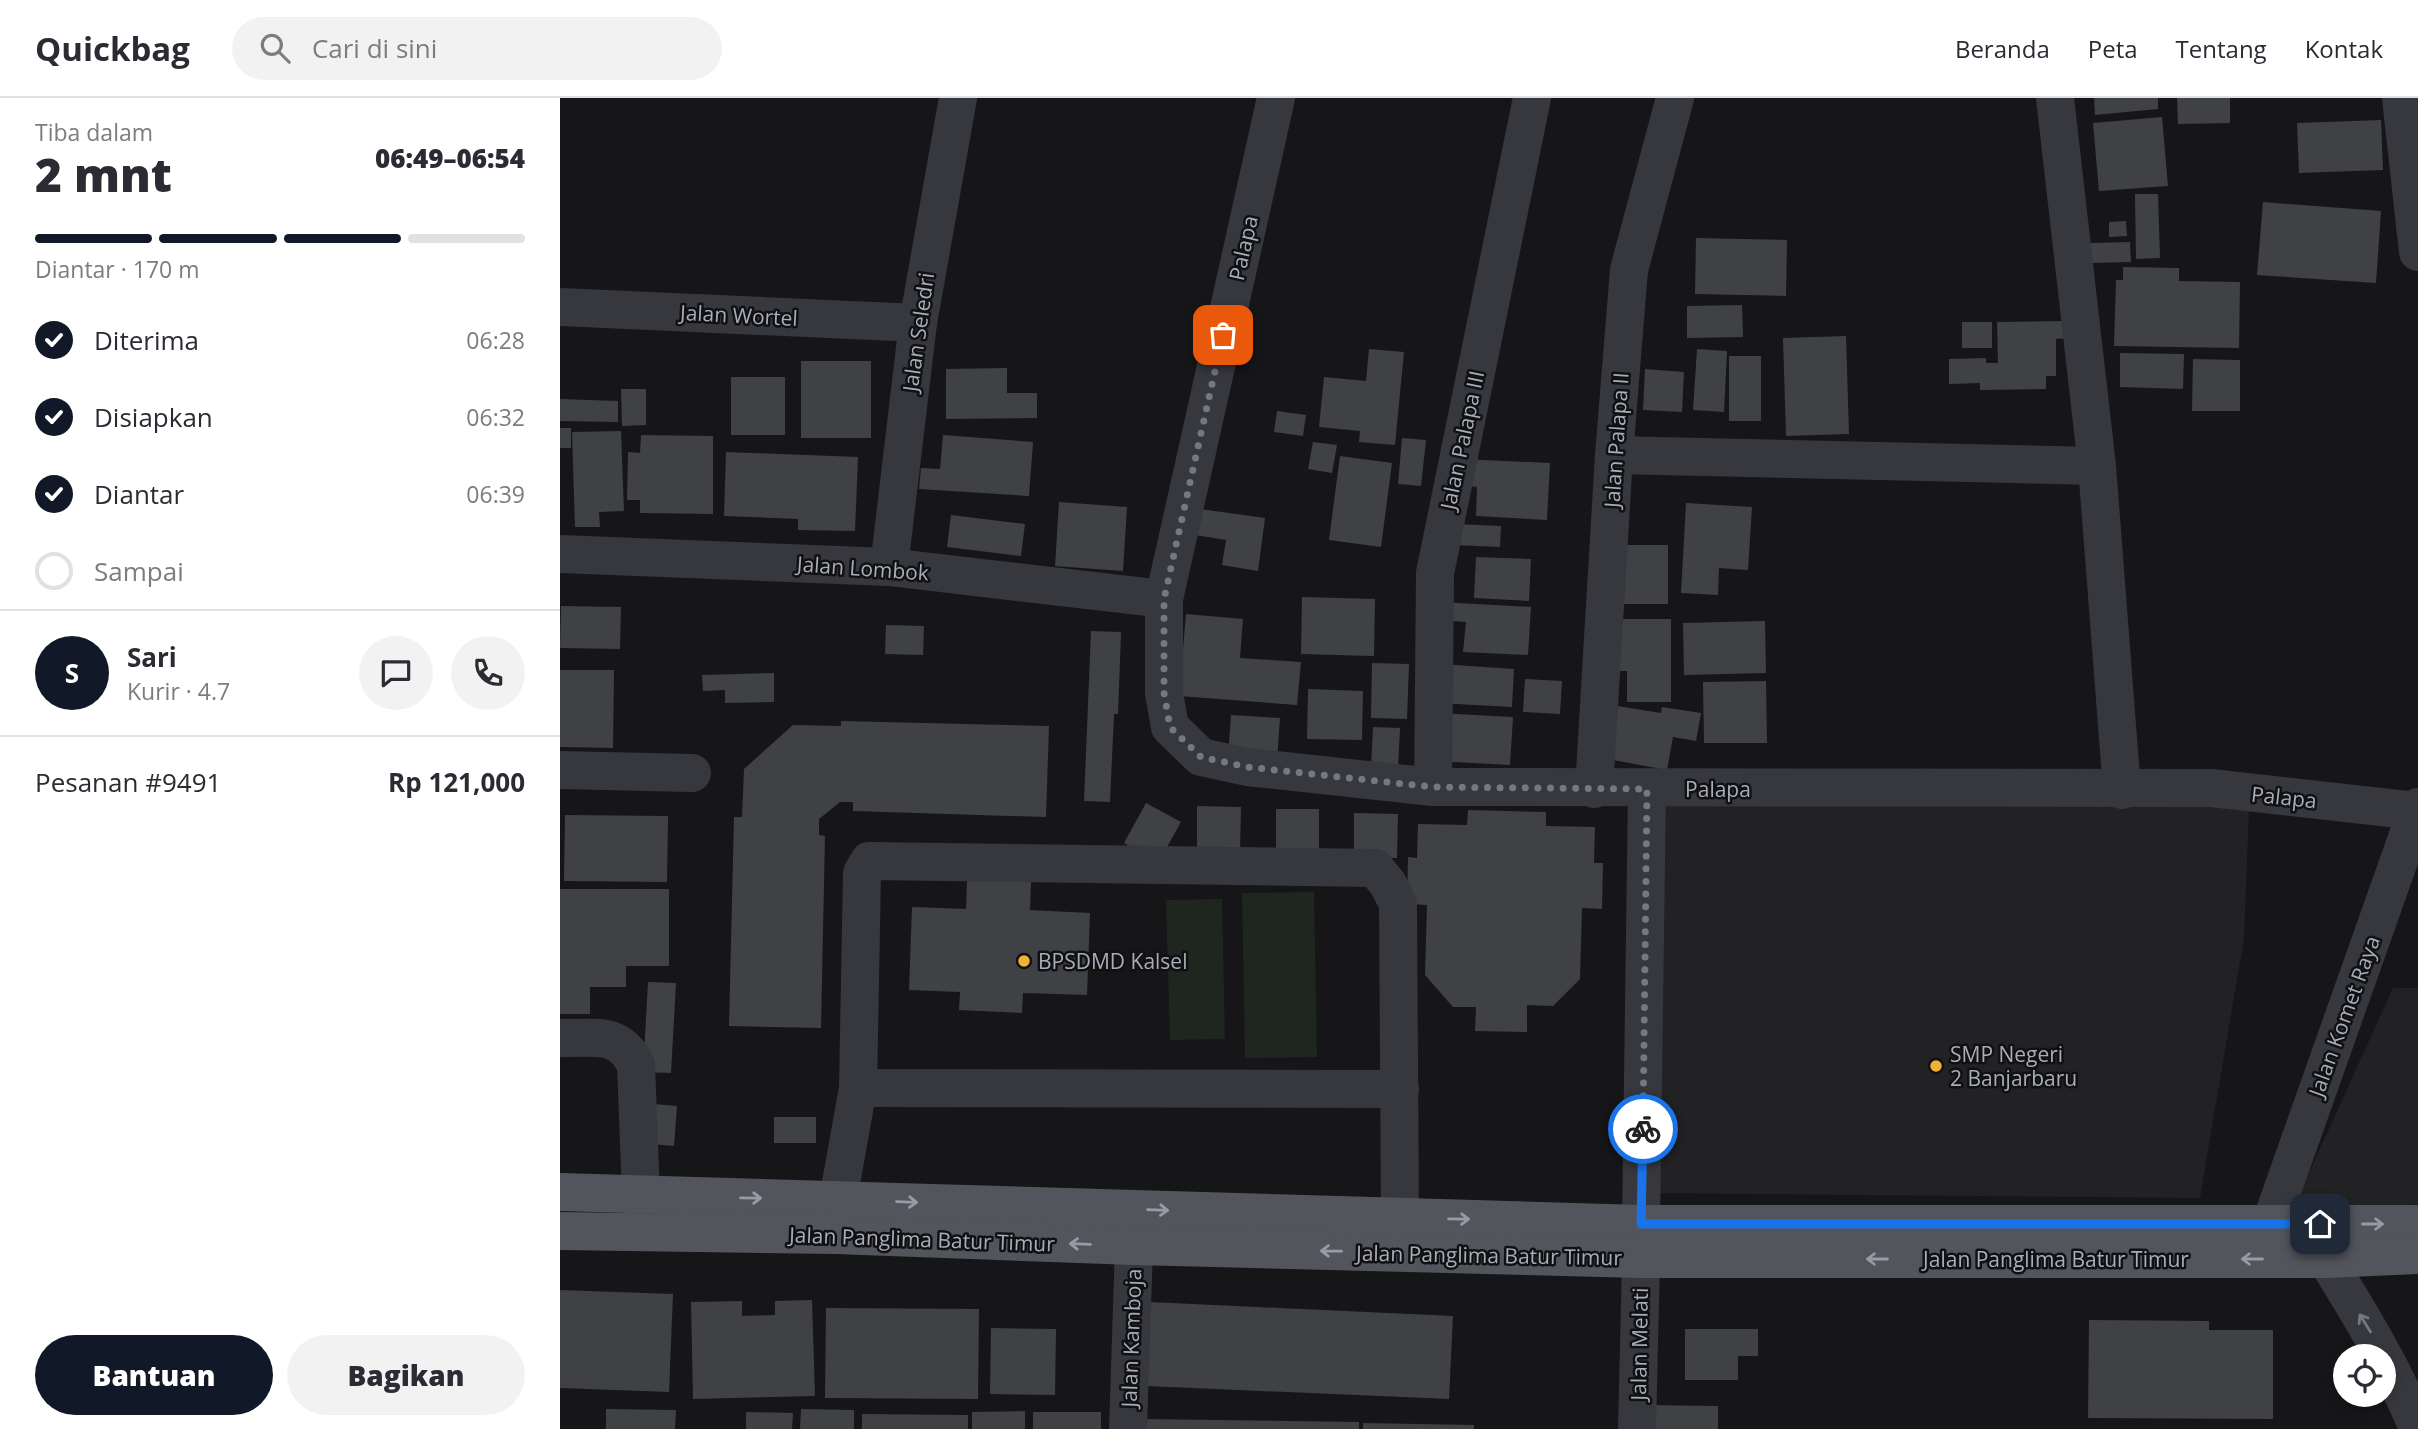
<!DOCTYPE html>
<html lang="id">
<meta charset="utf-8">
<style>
:root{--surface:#fff;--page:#f2f2f3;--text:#2b2b33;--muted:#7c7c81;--line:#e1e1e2;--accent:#111827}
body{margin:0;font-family:"Open Sans",sans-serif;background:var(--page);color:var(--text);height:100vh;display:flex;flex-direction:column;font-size:26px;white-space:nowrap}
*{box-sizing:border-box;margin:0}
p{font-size:23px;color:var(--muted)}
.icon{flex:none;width:38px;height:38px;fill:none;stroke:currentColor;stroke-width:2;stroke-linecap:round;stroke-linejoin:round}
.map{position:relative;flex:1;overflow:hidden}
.side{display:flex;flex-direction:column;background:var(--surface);width:560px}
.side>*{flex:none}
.controls{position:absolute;left:1773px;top:1246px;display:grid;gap:14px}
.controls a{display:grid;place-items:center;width:63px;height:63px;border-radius:50%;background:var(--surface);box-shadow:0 4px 10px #0003;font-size:35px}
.pin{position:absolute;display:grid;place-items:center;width:60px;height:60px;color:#fff;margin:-30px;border-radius:14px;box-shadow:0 4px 10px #0006}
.courier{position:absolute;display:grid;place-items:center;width:70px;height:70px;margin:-35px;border:5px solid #1a73e8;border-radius:50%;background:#fff;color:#222;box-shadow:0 2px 9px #0007}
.overview em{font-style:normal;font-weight:800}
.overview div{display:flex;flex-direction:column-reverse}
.overview{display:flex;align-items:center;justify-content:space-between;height:119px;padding:0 35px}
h1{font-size:46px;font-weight:800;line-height:52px}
.bar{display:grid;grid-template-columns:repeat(4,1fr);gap:10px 7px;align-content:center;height:84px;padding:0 35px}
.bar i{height:9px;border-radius:5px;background:var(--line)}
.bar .current{background:var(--accent)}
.bar p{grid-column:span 4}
.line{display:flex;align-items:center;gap:18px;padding:0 35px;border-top:2px solid var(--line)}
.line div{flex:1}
.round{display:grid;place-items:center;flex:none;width:74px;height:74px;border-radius:37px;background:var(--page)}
ol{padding:0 35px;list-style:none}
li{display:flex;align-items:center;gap:21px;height:77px}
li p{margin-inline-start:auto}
li .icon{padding:7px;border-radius:50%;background:var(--accent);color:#fff;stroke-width:4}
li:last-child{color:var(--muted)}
li i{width:38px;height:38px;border:4px solid var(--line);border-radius:50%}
.button{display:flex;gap:14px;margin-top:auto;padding:14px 35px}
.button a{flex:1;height:80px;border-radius:42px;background:var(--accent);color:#fff;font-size:28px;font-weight:800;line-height:80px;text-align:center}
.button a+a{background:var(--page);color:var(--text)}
header{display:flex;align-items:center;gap:42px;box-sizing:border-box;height:98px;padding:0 35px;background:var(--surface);border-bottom:2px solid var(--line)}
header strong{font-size:33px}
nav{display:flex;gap:38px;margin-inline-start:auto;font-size:24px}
.search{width:490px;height:63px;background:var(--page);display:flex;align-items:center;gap:18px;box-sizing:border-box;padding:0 24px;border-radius:38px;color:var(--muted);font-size:26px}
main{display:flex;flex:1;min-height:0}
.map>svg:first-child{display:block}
.built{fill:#222225}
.green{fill:#1e261f}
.building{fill:#404145}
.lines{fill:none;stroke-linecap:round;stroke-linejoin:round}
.minor{stroke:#37383d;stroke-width:38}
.major{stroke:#53555c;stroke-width:38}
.oneway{stroke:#979ba6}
.oneway2{stroke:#757881}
.done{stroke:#757880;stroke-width:7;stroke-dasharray:0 12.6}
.route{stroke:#1a73e8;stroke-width:9}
.poi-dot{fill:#f2b134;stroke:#111113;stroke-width:2.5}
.labels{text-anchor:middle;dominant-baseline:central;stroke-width:5;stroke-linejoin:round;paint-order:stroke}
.street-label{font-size:21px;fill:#a8adb8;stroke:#111113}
.poi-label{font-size:21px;fill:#a8adb8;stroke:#111113;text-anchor:start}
</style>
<header>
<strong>Quickbag</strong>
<div class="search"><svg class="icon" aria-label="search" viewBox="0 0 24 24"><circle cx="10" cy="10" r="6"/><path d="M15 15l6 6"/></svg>Cari di sini</div>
<nav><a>Beranda</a><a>Peta</a><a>Tentang</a><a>Kontak</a></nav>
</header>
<main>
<section class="side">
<div class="overview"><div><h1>2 mnt</h1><p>Tiba dalam</p></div><em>06:49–06:54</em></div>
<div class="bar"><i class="current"></i><i class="current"></i><i class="current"></i><i></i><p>Diantar · 170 m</p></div>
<ol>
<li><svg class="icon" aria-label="check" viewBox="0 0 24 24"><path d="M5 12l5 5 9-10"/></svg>Diterima<p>06:28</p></li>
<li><svg class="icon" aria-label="check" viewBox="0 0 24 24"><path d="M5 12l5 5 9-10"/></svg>Disiapkan<p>06:32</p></li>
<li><svg class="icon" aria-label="check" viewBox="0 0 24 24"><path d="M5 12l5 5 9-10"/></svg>Diantar<p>06:39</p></li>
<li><i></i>Sampai</li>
</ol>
<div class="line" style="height:126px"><b class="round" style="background:var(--accent);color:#fff">S</b><div><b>Sari</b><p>Kurir · 4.7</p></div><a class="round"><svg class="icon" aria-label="chat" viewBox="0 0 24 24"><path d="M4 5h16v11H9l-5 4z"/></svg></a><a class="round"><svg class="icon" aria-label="phone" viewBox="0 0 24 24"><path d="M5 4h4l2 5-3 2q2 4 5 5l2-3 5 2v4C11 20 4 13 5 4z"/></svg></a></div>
<div class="line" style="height:91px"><div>Pesanan #9491</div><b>Rp 121,000</b></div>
<div class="button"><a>Bantuan</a><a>Bagikan</a></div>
</section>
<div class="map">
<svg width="1858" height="1331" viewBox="0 0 1858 1331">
<rect width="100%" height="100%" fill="#161618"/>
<g class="built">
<path d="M 1094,695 L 1689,710 L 1684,840 L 1640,1100 L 1089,1095 Z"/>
<path d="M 1833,890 L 1858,890 L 1858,1106 L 1729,1119 Z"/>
</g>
<g class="green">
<path d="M 754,794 L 757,959 L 685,960 L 682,795 Z"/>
<path d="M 662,801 L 665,941 L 610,942 L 606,802 Z"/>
</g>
<g class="building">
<path d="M 1534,0 L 1598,0 L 1598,11 L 1535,17 Z"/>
<path d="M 1617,0 L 1670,0 L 1670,25 L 1618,26 Z"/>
<path d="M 1602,19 L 1608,88 L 1539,93 L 1533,25 Z"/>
<path d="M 1821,22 L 1823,72 L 1739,75 L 1737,25 Z"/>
<path d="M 1575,96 L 1598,96 L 1600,160 L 1576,161 Z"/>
<path d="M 1703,104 L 1821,113 L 1816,185 L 1697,177 Z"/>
<path d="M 1566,123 L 1567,138 L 1549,139 L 1549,124 Z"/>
<path d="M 1136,140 L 1227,142 L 1226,198 L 1135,196 Z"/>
<path d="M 1570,144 L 1571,164 L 1531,165 L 1530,145 Z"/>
<path d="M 1563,169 L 1619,170 L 1619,183 L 1680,184 L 1679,250 L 1554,248 L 1556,182 L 1563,182 Z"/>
<path d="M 1182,207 L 1183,239 L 1127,240 L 1127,208 Z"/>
<path d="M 1511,223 L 1512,240 L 1496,241 L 1496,278 L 1486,278 L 1486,291 L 1420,292 L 1420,285 L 1389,286 L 1389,261 L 1426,260 L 1426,265 L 1438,265 L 1437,224 Z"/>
<rect x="1402" y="224" width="30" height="26"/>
<path d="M 1286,238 L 1289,336 L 1226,338 L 1223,240 Z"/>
<path d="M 809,251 L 844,254 L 835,347 L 799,344 L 800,333 L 759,329 L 764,279 L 806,283 Z"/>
<path d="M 1137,251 L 1167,253 L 1164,314 L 1133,312 Z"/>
<path d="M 1560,255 L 1624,256 L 1623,291 L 1560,289 Z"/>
<rect x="1169" y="258" width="32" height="65"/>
<path d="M 1633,261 L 1680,262 L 1680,313 L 1632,313 Z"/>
<rect x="241" y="263" width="70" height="77"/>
<path d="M 447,270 L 447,295 L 477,295 L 477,320 L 386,321 L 386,271 Z"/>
<path d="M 1085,271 L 1124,274 L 1122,314 L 1083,312 Z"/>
<rect x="171" y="279" width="54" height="58"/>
<path d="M 61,291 L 86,291 L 86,327 L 62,328 Z"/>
<path d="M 0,301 L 58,303 L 58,324 L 0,323 Z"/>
<path d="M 717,313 L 746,317 L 743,338 L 714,334 Z"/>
<rect x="0" y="330" width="11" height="20"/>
<path d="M 61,333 L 64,413 L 39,414 L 40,429 L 15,429 L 12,334 Z"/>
<path d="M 81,337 L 153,338 L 153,416 L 80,415 L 80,402 L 67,402 L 68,354 L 80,355 Z"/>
<path d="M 383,337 L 473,344 L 469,398 L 359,391 L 361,370 L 380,371 Z"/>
<path d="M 842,340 L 866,342 L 861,388 L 838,386 Z"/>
<path d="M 753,344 L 777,347 L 772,375 L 748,371 Z"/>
<path d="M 166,354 L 298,359 L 295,433 L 238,432 L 238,421 L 164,418 Z"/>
<path d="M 780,358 L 832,365 L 821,449 L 769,442 Z"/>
<path d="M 900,361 L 990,365 L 987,422 L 916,418 L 917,389 L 899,387 Z"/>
<path d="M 499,404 L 567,409 L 563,473 L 495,468 Z"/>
<path d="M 1126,405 L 1192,409 L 1188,472 L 1159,470 L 1158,497 L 1121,495 Z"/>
<path d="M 633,410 L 705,420 L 698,473 L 662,467 L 666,442 L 629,436 Z"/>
<path d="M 391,417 L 465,426 L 461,458 L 387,449 Z"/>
<path d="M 896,426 L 941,428 L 940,449 L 895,447 Z"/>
<rect x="1057" y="447" width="51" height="59"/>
<path d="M 916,459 L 971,461 L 969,503 L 914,500 Z"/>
<path d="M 742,499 L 815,501 L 814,558 L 741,556 Z"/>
<path d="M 879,504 L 971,509 L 968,557 L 903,554 L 906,524 L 878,522 Z"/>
<path d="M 1,508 L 61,509 L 60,551 L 0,550 Z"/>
<path d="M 626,516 L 683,521 L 680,560 L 741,564 L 737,607 L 619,598 Z"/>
<path d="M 1048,521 L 1111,521 L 1111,604 L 1067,604 L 1067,573 L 1048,573 Z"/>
<path d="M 1205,523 L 1206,575 L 1124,577 L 1123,525 Z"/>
<path d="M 326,527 L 364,528 L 363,557 L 325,556 Z"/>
<path d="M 531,533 L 561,534 L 558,616 L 554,616 L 550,704 L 524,703 Z"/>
<path d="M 812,565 L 849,566 L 847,621 L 811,620 Z"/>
<path d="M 880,566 L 954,571 L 952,609 L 878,605 Z"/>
<path d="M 0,572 L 54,572 L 53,650 L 0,649 Z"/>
<path d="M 214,575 L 214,604 L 165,605 L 165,592 L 143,593 L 142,577 Z"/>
<path d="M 965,581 L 1002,583 L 1000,616 L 963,614 Z"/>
<path d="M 1206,583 L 1207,645 L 1144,645 L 1143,584 Z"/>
<path d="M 748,591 L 803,593 L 802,642 L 747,641 Z"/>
<path d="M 1051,607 L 1101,615 L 1102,609 L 1141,615 L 1136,643 L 1113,639 L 1107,672 L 1042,660 Z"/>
<path d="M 878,615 L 953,619 L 950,667 L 875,663 Z"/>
<path d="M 671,617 L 720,620 L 717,662 L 668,659 Z"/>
<path d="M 281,623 L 489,628 L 486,719 L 293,713 L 293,704 L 280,704 L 259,721 L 259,737 L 265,738 L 261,930 L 169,928 L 174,719 L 182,719 L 184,671 L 233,627 L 281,628 Z"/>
<path d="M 813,629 L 840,630 L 838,671 L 811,669 Z"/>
<path d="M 586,705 L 621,724 L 598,765 L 564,745 Z"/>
<path d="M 637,708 L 681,709 L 680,754 L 637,753 Z"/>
<rect x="716" y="711" width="43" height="45"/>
<path d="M 908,712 L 986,714 L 986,728 L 1035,729 L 1034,765 L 1043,765 L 1042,811 L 1022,810 L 1020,881 L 993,908 L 967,907 L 967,934 L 915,933 L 916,909 L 893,909 L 865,877 L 867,807 L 847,806 L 848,759 L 857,760 L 858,726 L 907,727 Z"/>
<path d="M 794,715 L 838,716 L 837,760 L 794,760 Z"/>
<path d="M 5,717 L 108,718 L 107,784 L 4,783 Z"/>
<path d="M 407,781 L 471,784 L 470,812 L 530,815 L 527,897 L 463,895 L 462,915 L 399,912 L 400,894 L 349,892 L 352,809 L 406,811 Z"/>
<path d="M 0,791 L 109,791 L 109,868 L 66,868 L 66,889 L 30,889 L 30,916 L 0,916 Z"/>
<path d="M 88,884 L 116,885 L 111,975 L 83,974 Z"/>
<path d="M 93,1006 L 117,1008 L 114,1048 L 91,1046 Z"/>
<rect x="214" y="1019" width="42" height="26"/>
<path d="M 0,1192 L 113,1196 L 109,1294 L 0,1290 Z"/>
<path d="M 252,1202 L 255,1298 L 133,1301 L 131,1204 L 182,1203 L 182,1218 L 215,1217 L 215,1203 Z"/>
<path d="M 590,1204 L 893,1218 L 889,1301 L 586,1288 Z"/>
<path d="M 266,1210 L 419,1211 L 418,1301 L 265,1300 Z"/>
<path d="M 1529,1222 L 1649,1223 L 1649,1232 L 1713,1232 L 1713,1321 L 1528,1320 Z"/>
<path d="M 431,1230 L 496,1231 L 495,1297 L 430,1296 Z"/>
<path d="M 1125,1231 L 1198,1231 L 1198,1258 L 1178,1258 L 1178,1282 L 1125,1282 Z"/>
<path d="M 1084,1307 L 1158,1308 L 1158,1331 L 1084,1331 Z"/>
<path d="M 46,1311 L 116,1312 L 115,1331 L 46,1331 Z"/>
<path d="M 241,1311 L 294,1312 L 294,1331 L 240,1331 Z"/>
<path d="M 465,1313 L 465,1331 L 412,1331 L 412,1314 Z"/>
<path d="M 186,1314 L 233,1315 L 232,1331 L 186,1331 Z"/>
<rect x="473" y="1314" width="68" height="17"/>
<path d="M 302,1316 L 408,1317 L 408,1331 L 302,1331 Z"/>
<path d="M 586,1321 L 799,1324 L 799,1331 L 586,1331 Z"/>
<path d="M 803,1325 L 914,1327 L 914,1331 L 803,1331 Z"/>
</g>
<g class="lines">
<g class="minor">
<path d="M 716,0 L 604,501 L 604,595 L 610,629 L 641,659 L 687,669 L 873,689 L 1651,690 L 1857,713"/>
<path d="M 1495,0 L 1537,368 L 1562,692"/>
<path d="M 1841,0 L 1858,154"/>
<path d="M 0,209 L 358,225"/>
<path d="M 1054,357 L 1537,368"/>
<path d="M 0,456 L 329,469 L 604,501"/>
<path d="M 329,469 L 358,225 L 398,0"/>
<path d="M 0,672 L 132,675"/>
<path d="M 873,689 L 875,475 L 972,0"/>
<path d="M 1034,691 L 1054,357 L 1069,172 L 1115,0"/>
<path d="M 0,940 C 34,941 59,932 76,967 L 81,1097"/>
<path d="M 298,990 L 840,991"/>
<path d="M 278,1102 L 298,990 L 302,775 L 309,763 L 815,770 L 828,786 L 838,806 L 840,1120"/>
<path d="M 1081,1126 L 1087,691"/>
<path d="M 1710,1127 L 1858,709"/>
<path d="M 1766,1161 C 1800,1216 1833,1270 1858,1330"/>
<path d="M 568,1331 L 574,1148"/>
<path d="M 1077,1331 L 1081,1161"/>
</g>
<g class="major">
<path d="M 0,1094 L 1081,1126 L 1858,1126"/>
<path d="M 0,1133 L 276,1137 L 574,1148 L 1081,1161 L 1766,1161 L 1858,1157"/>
</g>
</g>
<defs><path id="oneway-shaft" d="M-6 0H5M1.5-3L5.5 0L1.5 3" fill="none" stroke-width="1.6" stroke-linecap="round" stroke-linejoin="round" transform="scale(1.75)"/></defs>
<g class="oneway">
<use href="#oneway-shaft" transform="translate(191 1100) rotate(1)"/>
<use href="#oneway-shaft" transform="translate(347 1104) rotate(2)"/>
<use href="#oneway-shaft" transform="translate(598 1112) rotate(2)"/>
<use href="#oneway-shaft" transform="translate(899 1121) rotate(1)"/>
<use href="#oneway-shaft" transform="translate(1813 1126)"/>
<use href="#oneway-shaft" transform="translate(520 1146) rotate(-178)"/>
<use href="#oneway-shaft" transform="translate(771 1153) rotate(-179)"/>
<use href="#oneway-shaft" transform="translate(1317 1161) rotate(180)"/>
<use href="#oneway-shaft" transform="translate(1692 1161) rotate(180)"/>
</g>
<use class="oneway2" href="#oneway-shaft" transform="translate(1805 1225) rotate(-122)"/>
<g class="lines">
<path class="done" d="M 663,237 L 604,501 L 604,595 L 610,629 L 641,659 L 687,669 L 873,689 L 1087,691 L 1083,1031"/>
<path class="route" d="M 1083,1031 L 1081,1126 L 1760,1126"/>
</g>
<g class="poi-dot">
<circle cx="464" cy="863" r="7"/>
<circle cx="1376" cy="968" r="7"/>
</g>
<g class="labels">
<g class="street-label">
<text transform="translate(683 150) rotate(-77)">Palapa</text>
<text transform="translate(179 217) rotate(3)">Jalan Wortel</text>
<text transform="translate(358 234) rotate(-82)">Jalan Seledri</text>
<text transform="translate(902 342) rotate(-78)">Jalan Palapa III</text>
<text transform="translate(1056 342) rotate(-86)">Jalan Palapa II</text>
<text transform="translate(303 470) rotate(4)">Jalan Lombok</text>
<text x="1158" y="691">Palapa</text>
<text transform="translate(1724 699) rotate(6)">Palapa</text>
<text transform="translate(1784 918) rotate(-70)">Jalan Komet Raya</text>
<text transform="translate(362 1141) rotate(2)">Jalan Panglima Batur Timur</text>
<text transform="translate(929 1157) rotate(1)">Jalan Panglima Batur Timur</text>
<text x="1496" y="1161">Jalan Panglima Batur Timur</text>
<text transform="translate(571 1240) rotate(-88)">Jalan Kamboja</text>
<text transform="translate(1079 1246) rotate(-89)">Jalan Melati</text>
</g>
<g class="poi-label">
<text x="478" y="863">BPSDMD Kalsel</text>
<text x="1390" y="956">SMP Negeri<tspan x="1390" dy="24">2 Banjarbaru</tspan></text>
</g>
</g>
</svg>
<div class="controls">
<a><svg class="icon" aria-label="locate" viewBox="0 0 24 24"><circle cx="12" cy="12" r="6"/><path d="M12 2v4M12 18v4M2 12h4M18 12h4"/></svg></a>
</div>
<div class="pin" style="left:663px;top:237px;background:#ea580c"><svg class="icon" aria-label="bag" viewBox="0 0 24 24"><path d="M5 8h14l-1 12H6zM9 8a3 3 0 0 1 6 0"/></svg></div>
<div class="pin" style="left:1760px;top:1126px;background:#1f2937"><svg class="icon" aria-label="home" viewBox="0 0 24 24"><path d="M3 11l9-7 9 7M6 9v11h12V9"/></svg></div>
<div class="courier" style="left:1083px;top:1031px"><svg class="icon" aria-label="bike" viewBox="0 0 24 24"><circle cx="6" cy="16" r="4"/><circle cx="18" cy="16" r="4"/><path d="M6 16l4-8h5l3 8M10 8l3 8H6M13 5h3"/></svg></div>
</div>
</main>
